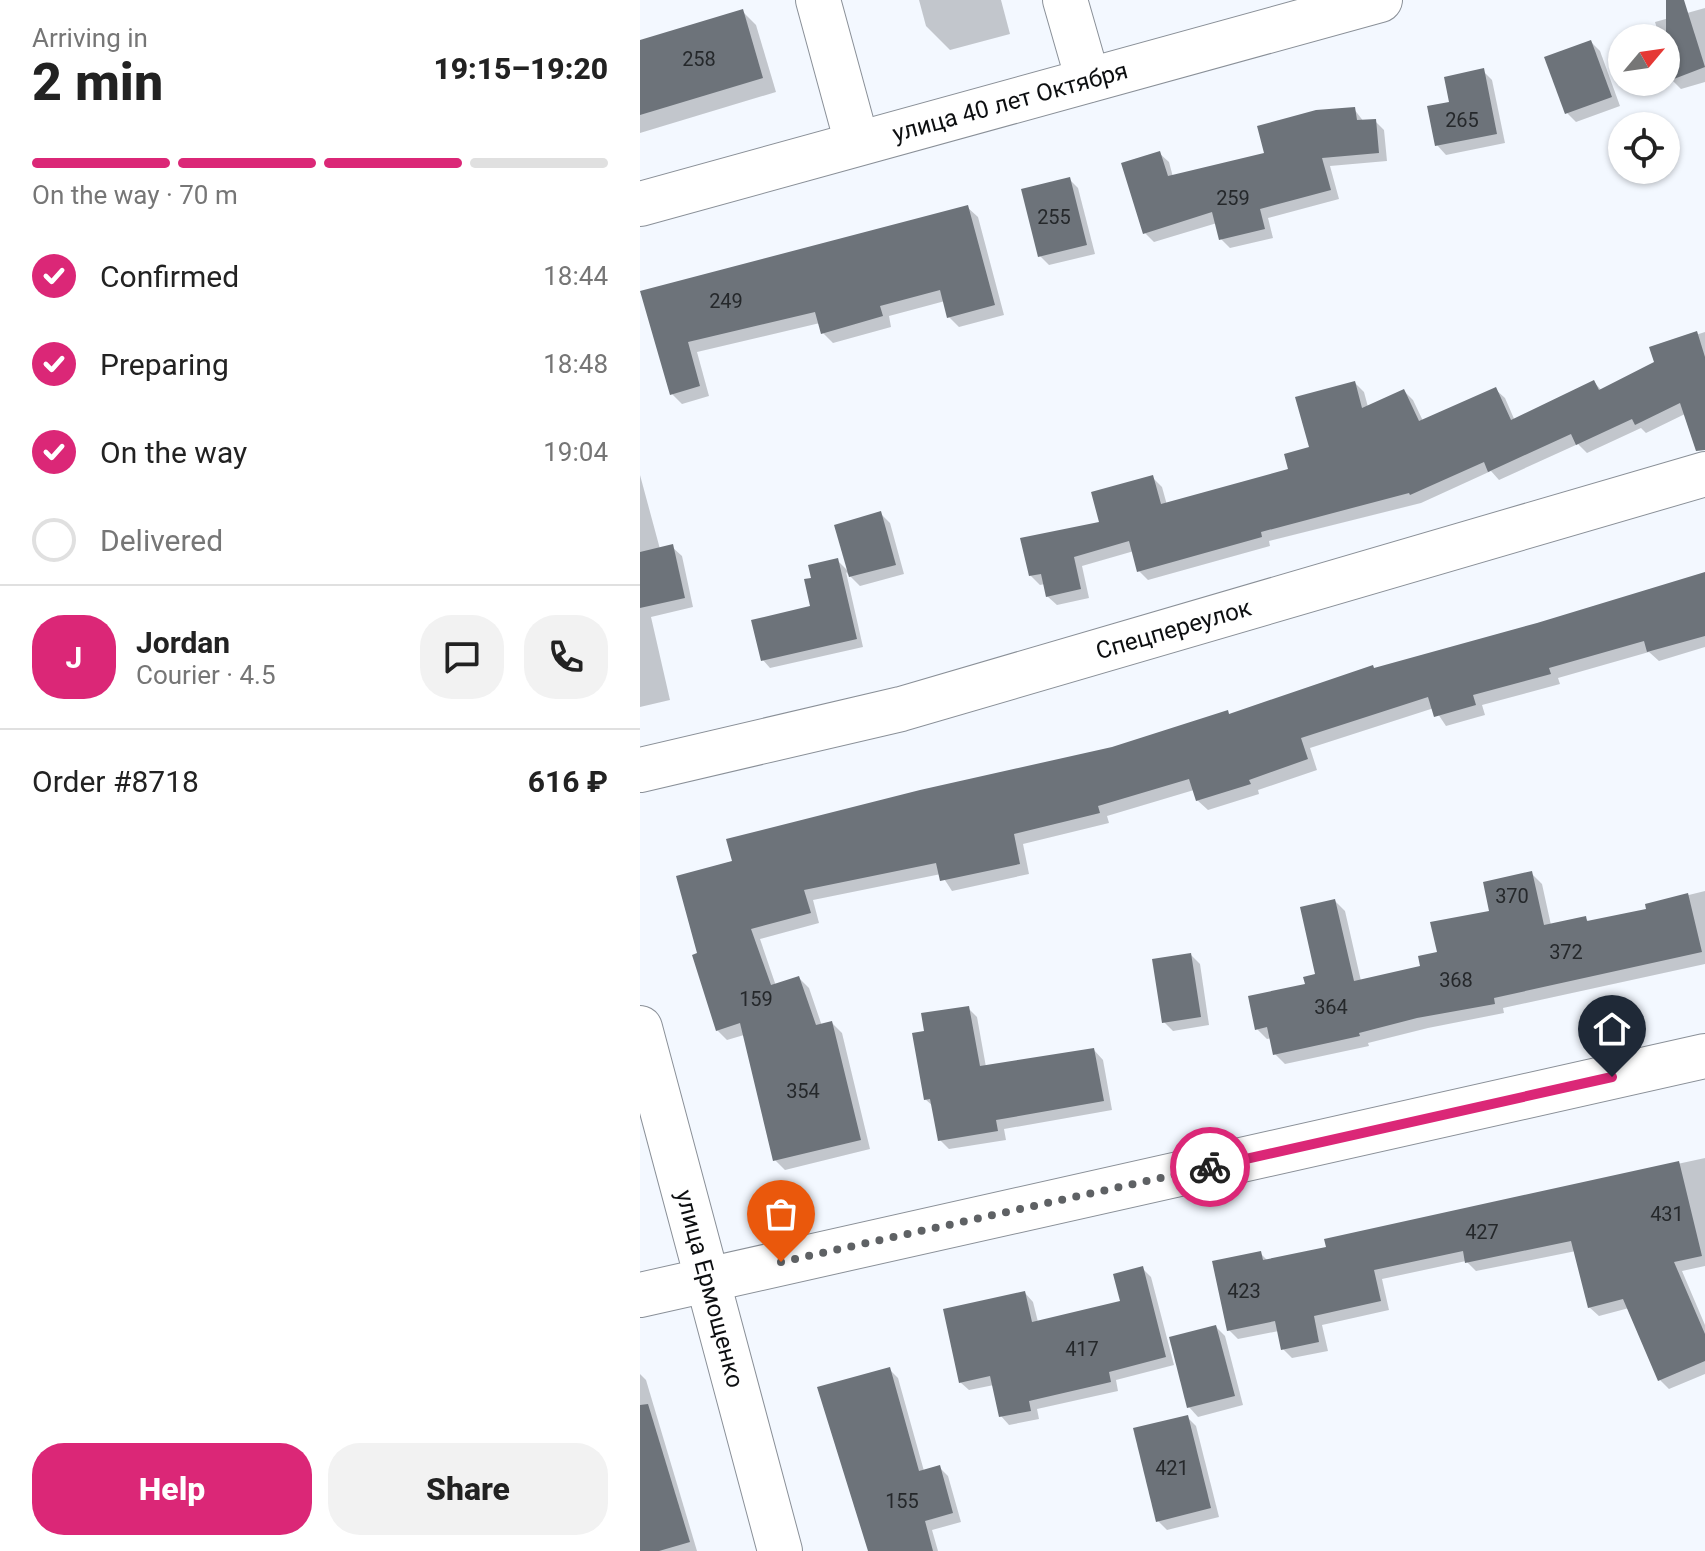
<!DOCTYPE html>
<meta charset="utf-8">
<style>
:root{--surface:#fff;--page:#f2f2f2;--text:#222;--muted:#767676;--line:#e0e0e0;--accent:#db2777}
body{margin:0;font-family:Roboto,sans-serif;background:var(--page);color:var(--text);height:100vh;display:flex;flex-direction:column;font-size:30px;white-space:nowrap}
*{box-sizing:border-box;margin:0}
p{font-size:26px;color:var(--muted)}
.icon{flex:none;width:44px;height:44px;fill:none;stroke:currentColor;stroke-width:2;stroke-linecap:round;stroke-linejoin:round}
.map{position:relative;flex:1;overflow:hidden}
.details{display:flex;flex-direction:column;background:var(--surface);width:640px}
.details>*{flex:none}
.needle{width:52px;rotate:61deg}
.tools{position:absolute;left:968px;top:24px;display:grid;gap:16px}
.tools a{display:grid;place-items:center;width:72px;height:72px;border-radius:50%;background:var(--surface);box-shadow:0 2px 6px #0004;font-size:40px}
.pin{position:absolute;display:grid;place-items:center;width:68px;height:68px;color:#fff;margin:-82px -34px;border-radius:50% 50% 50% 0;rotate:-45deg;box-shadow:0 0 8px #0007}
.pin .icon{rotate:45deg}
.courier{position:absolute;display:grid;place-items:center;width:80px;height:80px;margin:-40px;border:6px solid #db2777;border-radius:50%;background:#fff;color:#222;box-shadow:0 2px 10px #0007}
.head em{font-style:normal;font-weight:800}
.head div{display:flex;flex-direction:column-reverse}
.head{display:flex;align-items:center;justify-content:space-between;height:136px;padding:0 32px}
h1{font-size:52px;font-weight:800;line-height:60px}
.bar{display:grid;grid-template-columns:repeat(4,1fr);gap:12px 8px;align-content:center;height:96px;padding:0 32px}
.bar i{height:10px;border-radius:6px;background:var(--line)}
.bar .active{background:var(--accent)}
.bar p{grid-column:span 4}
.line{display:flex;align-items:center;gap:20px;padding:0 32px;border-top:2px solid var(--line)}
.line div{flex:1}
.round{display:grid;place-items:center;flex:none;width:84px;height:84px;border-radius:32px;background:var(--page)}
ol{padding:0 32px;list-style:none}
li{display:flex;align-items:center;gap:24px;height:88px}
li p{margin-inline-start:auto}
li .icon{padding:8px;border-radius:50%;background:var(--accent);color:#fff;stroke-width:4}
li:last-child{color:var(--muted)}
li i{width:44px;height:44px;border:4px solid var(--line);border-radius:50%}
.primary-button{display:flex;gap:16px;margin-top:auto;padding:16px 32px}
.primary-button a{flex:1;height:92px;border-radius:32px;background:var(--accent);color:#fff;font-size:32px;font-weight:800;line-height:92px;text-align:center}
.primary-button a+a{background:var(--page);color:var(--text)}
main{display:flex;flex:1;min-height:0}
.map>svg:first-child{display:block}
.shadow{fill:#0003}
.building{fill:#6d737a}
.lines{fill:none;stroke-linecap:round;stroke-linejoin:round}
.minor-casing{stroke:#8a9098;stroke-width:46}
.highway-casing{stroke:#8a9098;stroke-width:46}
.minor{stroke:#fff;stroke-width:44}
.highway{stroke:#fff;stroke-width:44}
.done{stroke:#5e6164;stroke-width:8;stroke-dasharray:0 14.4}
.route{stroke:#db2777;stroke-width:10}
.labels{text-anchor:middle;dominant-baseline:central;stroke-width:6;stroke-linejoin:round;paint-order:stroke}
.number-label{font-size:20px;fill:#25282b}
.street-label{font-size:24px;fill:#0d0f11;stroke:#f3f8ff}
</style>
<main>
<section class="details">
<div class="head"><div><h1>2 min</h1><p>Arriving in</p></div><em>19:15–19:20</em></div>
<div class="bar"><i class="active"></i><i class="active"></i><i class="active"></i><i></i><p>On the way · 70 m</p></div>
<ol>
<li><svg class="icon" aria-label="check" viewBox="0 0 24 24"><path d="M5 12l5 5 9-10"/></svg>Confirmed<p>18:44</p></li>
<li><svg class="icon" aria-label="check" viewBox="0 0 24 24"><path d="M5 12l5 5 9-10"/></svg>Preparing<p>18:48</p></li>
<li><svg class="icon" aria-label="check" viewBox="0 0 24 24"><path d="M5 12l5 5 9-10"/></svg>On the way<p>19:04</p></li>
<li><i></i>Delivered</li>
</ol>
<div class="line" style="height:144px"><b class="round" style="background:var(--accent);color:#fff">J</b><div><b>Jordan</b><p>Courier · 4.5</p></div><a class="round"><svg class="icon" aria-label="chat" viewBox="0 0 24 24"><path d="M4 5h16v11H9l-5 4z"/></svg></a><a class="round"><svg class="icon" aria-label="phone" viewBox="0 0 24 24"><path d="M5 4h4l2 5-3 2q2 4 5 5l2-3 5 2v4C11 20 4 13 5 4z"/></svg></a></div>
<div class="line" style="height:104px"><div>Order #8718</div><b>616 ₽</b></div>
<div class="primary-button"><a>Help</a><a>Share</a></div>
</section>
<div class="map">
<svg width="1065" height="1551" viewBox="0 0 1065 1551">
<rect width="100%" height="100%" fill="#f3f8ff"/>
<g class="shadow">
<path d="M 279,0 L 361,0 L 370,34 L 310,50 L 286,26 Z"/>
<path d="M 1065,8 L 1065,82 L 1041,89 L 1032,80 L 1026,60 L 1026,38 L 1020,38 L 1015,22 Z"/>
<path d="M 102,11 L 116,25 L 136,92 L 0,133 L 0,42 Z"/>
<path d="M 951,42 L 960,51 L 980,106 L 936,122 L 927,113 Z"/>
<path d="M 843,71 L 852,80 L 865,143 L 806,155 L 797,145 L 811,103 Z"/>
<path d="M 714,109 L 724,122 L 735,121 L 744,130 L 747,161 L 690,166 L 699,199 L 628,218 L 633,238 L 590,248 L 581,239 L 577,223 L 514,242 L 505,233 L 519,153 L 529,162 L 533,177 L 626,154 Z"/>
<path d="M 429,179 L 438,188 L 455,254 L 409,265 L 400,256 Z"/>
<path d="M 327,207 L 338,217 L 364,315 L 319,327 L 309,317 L 305,301 L 249,316 L 251,327 L 193,343 L 183,333 L 180,323 L 57,352 L 69,396 L 42,404 L 32,394 L 2,292 Z"/>
<path d="M 1065,332 L 1065,416 L 1047,413 L 1006,433 L 1001,428 L 947,453 L 938,444 L 859,480 L 851,471 L 781,503 L 629,541 L 630,546 L 508,580 L 499,571 L 494,551 L 442,566 L 449,598 L 417,605 L 407,596 L 405,584 L 400,585 L 390,575 L 462,523 L 512,477 L 522,487 L 527,505 L 650,470 L 671,448 L 715,383 L 724,392 L 728,407 L 764,391 L 773,400 L 783,421 L 855,389 L 865,398 L 875,421 L 954,382 L 962,391 L 1016,363 L 1011,349 Z"/>
<path d="M 0,475 L 20,549 L 32,547 L 42,556 L 53,607 L 11,617 L 30,700 L 0,707 Z"/>
<path d="M 240,513 L 250,523 L 264,574 L 220,586 L 206,572 L 223,647 L 130,668 L 123,660 L 173,608 L 174,579 L 198,561 L 209,572 Z"/>
<path d="M 1065,574 L 1065,647 L 1019,661 L 1009,652 L 918,678 L 920,684 L 842,705 L 845,715 L 806,726 L 794,708 L 670,748 L 677,770 L 618,790 L 619,794 L 568,810 L 557,800 L 554,790 L 467,816 L 469,823 L 383,844 L 389,874 L 312,891 L 301,874 L 173,900 L 179,923 L 120,939 L 136,986 L 159,978 L 169,988 L 182,1026 L 192,1023 L 202,1033 L 230,1149 L 145,1170 L 135,1160 L 104,1035 L 87,1040 L 77,1030 L 39,877 L 473,749 L 587,712 L 591,716 Z"/>
<path d="M 892,874 L 902,884 L 911,925 L 945,918 L 950,923 L 1009,910 L 1008,905 L 1065,891 L 1065,964 L 863,1008 L 864,1013 L 788,1028 L 728,1043 L 729,1046 L 645,1064 L 635,1054 L 632,1038 L 627,1039 L 617,1029 L 677,976 L 695,901 L 705,911 L 721,981 L 782,967 L 851,912 Z"/>
<path d="M 551,955 L 560,964 L 569,1025 L 533,1031 L 524,1022 Z"/>
<path d="M 328,1008 L 337,1017 L 346,1067 L 454,1050 L 463,1060 L 472,1110 L 364,1129 L 366,1140 L 309,1149 L 300,1140 L 294,1107 L 285,1099 L 287,1033 Z"/>
<path d="M 1065,1158 L 1065,1266 L 1042,1271 L 1065,1325 L 1065,1374 L 1029,1389 L 1020,1380 L 989,1308 L 959,1316 L 949,1307 L 936,1251 L 836,1271 L 826,1261 L 742,1279 L 749,1310 L 682,1325 L 688,1351 L 652,1358 L 643,1349 L 639,1331 L 598,1339 L 589,1330 L 620,1253 L 628,1261 L 688,1249 L 686,1240 Z"/>
<path d="M 502,1268 L 511,1277 L 534,1365 L 476,1380 L 478,1391 L 397,1409 L 399,1419 L 369,1425 L 361,1416 L 354,1385 L 329,1390 L 320,1382 L 385,1293 L 393,1302 L 398,1322 L 482,1302 Z"/>
<path d="M 576,1327 L 585,1336 L 603,1405 L 558,1417 L 549,1407 Z"/>
<path d="M 249,1369 L 258,1378 L 284,1471 L 299,1467 L 308,1476 L 321,1522 L 292,1530 L 298,1551 L 230,1551 Z"/>
<path d="M 0,1374 L 6,1380 L 57,1551 L 0,1551 Z"/>
<path d="M 547,1417 L 556,1426 L 579,1517 L 527,1530 L 518,1521 Z"/>
</g>
<g class="building">
<path d="M 1026,0 L 1044,0 L 1065,67 L 1026,82 Z"/>
<path d="M 103,9 L 123,78 L 0,115 L 0,40 Z"/>
<path d="M 951,40 L 972,97 L 925,114 L 904,57 Z"/>
<path d="M 844,68 L 857,134 L 795,146 L 787,106 L 809,102 L 804,77 Z"/>
<path d="M 715,107 L 717,120 L 736,119 L 739,153 L 682,158 L 691,190 L 620,209 L 625,229 L 579,240 L 572,212 L 503,234 L 481,163 L 520,151 L 528,176 L 624,153 L 617,126 L 676,110 Z"/>
<path d="M 430,177 L 447,245 L 398,257 L 381,189 Z"/>
<path d="M 328,205 L 355,305 L 307,318 L 300,290 L 240,306 L 243,316 L 181,334 L 175,312 L 48,342 L 60,386 L 30,395 L 0,291 Z"/>
<path d="M 1057,331 L 1065,357 L 1065,450 L 1056,451 L 1040,403 L 995,425 L 992,419 L 936,445 L 931,434 L 848,472 L 844,462 L 770,495 L 769,493 L 621,532 L 622,537 L 497,572 L 489,541 L 434,557 L 441,589 L 406,597 L 401,574 L 389,576 L 380,538 L 459,522 L 451,492 L 513,475 L 521,504 L 648,469 L 644,454 L 669,447 L 655,397 L 715,381 L 722,408 L 764,389 L 779,421 L 856,387 L 871,420 L 954,380 L 959,390 L 1014,362 L 1009,347 Z"/>
<path d="M 241,511 L 256,565 L 209,577 L 194,525 Z"/>
<path d="M 33,544 L 45,598 L 0,608 L 0,552 Z"/>
<path d="M 198,558 L 217,639 L 121,661 L 111,620 L 170,606 L 164,579 L 171,578 L 168,565 Z"/>
<path d="M 1065,572 L 1065,636 L 1007,652 L 1004,641 L 909,668 L 911,674 L 833,695 L 836,705 L 794,717 L 788,697 L 661,738 L 668,759 L 609,780 L 611,784 L 556,801 L 549,779 L 458,806 L 460,813 L 374,834 L 380,864 L 300,881 L 296,863 L 164,890 L 171,913 L 111,929 L 131,985 L 159,976 L 176,1025 L 192,1021 L 221,1140 L 133,1161 L 100,1023 L 76,1031 L 52,955 L 57,953 L 36,876 L 92,861 L 86,839 L 280,790 L 472,747 L 588,710 L 589,714 L 733,665 L 734,668 L 897,623 Z"/>
<path d="M 892,871 L 904,925 L 946,916 L 947,921 L 1006,909 L 1005,904 L 1048,893 L 1062,952 L 854,998 L 855,1004 L 777,1018 L 719,1033 L 720,1036 L 633,1055 L 627,1027 L 615,1030 L 608,996 L 665,984 L 663,977 L 675,974 L 660,907 L 695,899 L 714,981 L 780,966 L 778,956 L 797,952 L 790,922 L 849,911 L 843,882 Z"/>
<path d="M 551,953 L 561,1017 L 522,1023 L 512,959 Z"/>
<path d="M 329,1006 L 340,1066 L 454,1048 L 464,1101 L 356,1120 L 358,1131 L 298,1141 L 290,1099 L 284,1100 L 272,1033 L 284,1031 L 281,1013 Z"/>
<path d="M 1039,1161 L 1062,1256 L 1034,1262 L 1065,1334 L 1065,1361 L 1018,1381 L 983,1299 L 948,1308 L 931,1241 L 825,1263 L 823,1251 L 734,1270 L 741,1301 L 674,1316 L 679,1342 L 641,1350 L 635,1321 L 587,1331 L 572,1261 L 621,1251 L 623,1260 L 686,1247 L 684,1239 Z"/>
<path d="M 503,1266 L 526,1357 L 469,1372 L 471,1382 L 389,1401 L 391,1411 L 359,1417 L 350,1376 L 319,1383 L 303,1309 L 385,1291 L 392,1322 L 480,1301 L 473,1274 Z"/>
<path d="M 576,1325 L 595,1396 L 547,1408 L 529,1337 Z"/>
<path d="M 250,1367 L 279,1471 L 300,1465 L 313,1513 L 285,1521 L 293,1551 L 228,1551 L 177,1387 Z"/>
<path d="M 8,1404 L 50,1542 L 19,1551 L 0,1551 L 0,1405 Z"/>
<path d="M 548,1415 L 571,1508 L 516,1522 L 493,1428 Z"/>
</g>
<g class="lines">
<g class="minor-casing">
<g id="minor">
<path d="M 178,0 L 217,143"/>
<path d="M 425,0 L 448,80"/>
<path id="s1" d="M 0,204 L 740,0"/>
<path id="s2" d="M 0,770 L 261,709 L 1065,474"/>
<path d="M 0,1295 L 1065,1056"/>
</g>
</g>
<g class="highway-casing">
<g id="highway">
<path id="s3" d="M 0,1028 L 140,1551"/>
</g>
</g>
<use href="#minor" class="minor"/>
<use href="#highway" class="highway"/>
</g>
<g class="lines">
<path class="done" d="M 141,1262 L 570,1167"/>
<path class="route" d="M 570,1167 L 972,1077"/>
</g>
<g class="labels">
<g class="number-label">
<text x="59" y="59">258</text>
<text x="822" y="120">265</text>
<text x="593" y="198">259</text>
<text x="414" y="217">255</text>
<text x="86" y="301">249</text>
<text x="872" y="896">370</text>
<text x="926" y="952">372</text>
<text x="816" y="980">368</text>
<text x="116" y="999">159</text>
<text x="691" y="1007">364</text>
<text x="163" y="1091">354</text>
<text x="1027" y="1214">431</text>
<text x="842" y="1232">427</text>
<text x="604" y="1291">423</text>
<text x="442" y="1349">417</text>
<text x="532" y="1468">421</text>
<text x="262" y="1501">155</text>
</g>
<g class="street-label">
<text stroke="none"><textPath href="#s1" startOffset="384">улица 40 лет Октября</textPath></text>
<text stroke="none"><textPath href="#s2" startOffset="552">Спецпереулок</textPath></text>
<text stroke="none"><textPath href="#s3" startOffset="270">улица Ермощенко</textPath></text>
</g>
</g>
</svg>
<div class="tools">
<a><svg class="needle" viewBox="-14 -14 28 28"><path d="M0-13l5 13h-10z" fill="#e53935"/><path d="M0 13l5-13h-10z" fill="#767676"/></svg></a>
<a><svg class="icon" aria-label="locate" viewBox="0 0 24 24"><circle cx="12" cy="12" r="6"/><path d="M12 2v4M12 18v4M2 12h4M18 12h4"/></svg></a>
</div>
<div class="pin" style="left:141px;top:1262px;background:#ea580c"><svg class="icon" aria-label="bag" viewBox="0 0 24 24"><path d="M5 8h14l-1 12H6zM9 8a3 3 0 0 1 6 0"/></svg></div>
<div class="pin" style="left:972px;top:1077px;background:#1f2937"><svg class="icon" aria-label="home" viewBox="0 0 24 24"><path d="M3 11l9-7 9 7M6 9v11h12V9"/></svg></div>
<div class="courier" style="left:570px;top:1167px"><svg class="icon" aria-label="bike" viewBox="0 0 24 24"><circle cx="6" cy="16" r="4"/><circle cx="18" cy="16" r="4"/><path d="M6 16l4-8h5l3 8M10 8l3 8H6M13 5h3"/></svg></div>
</div>
</main>
